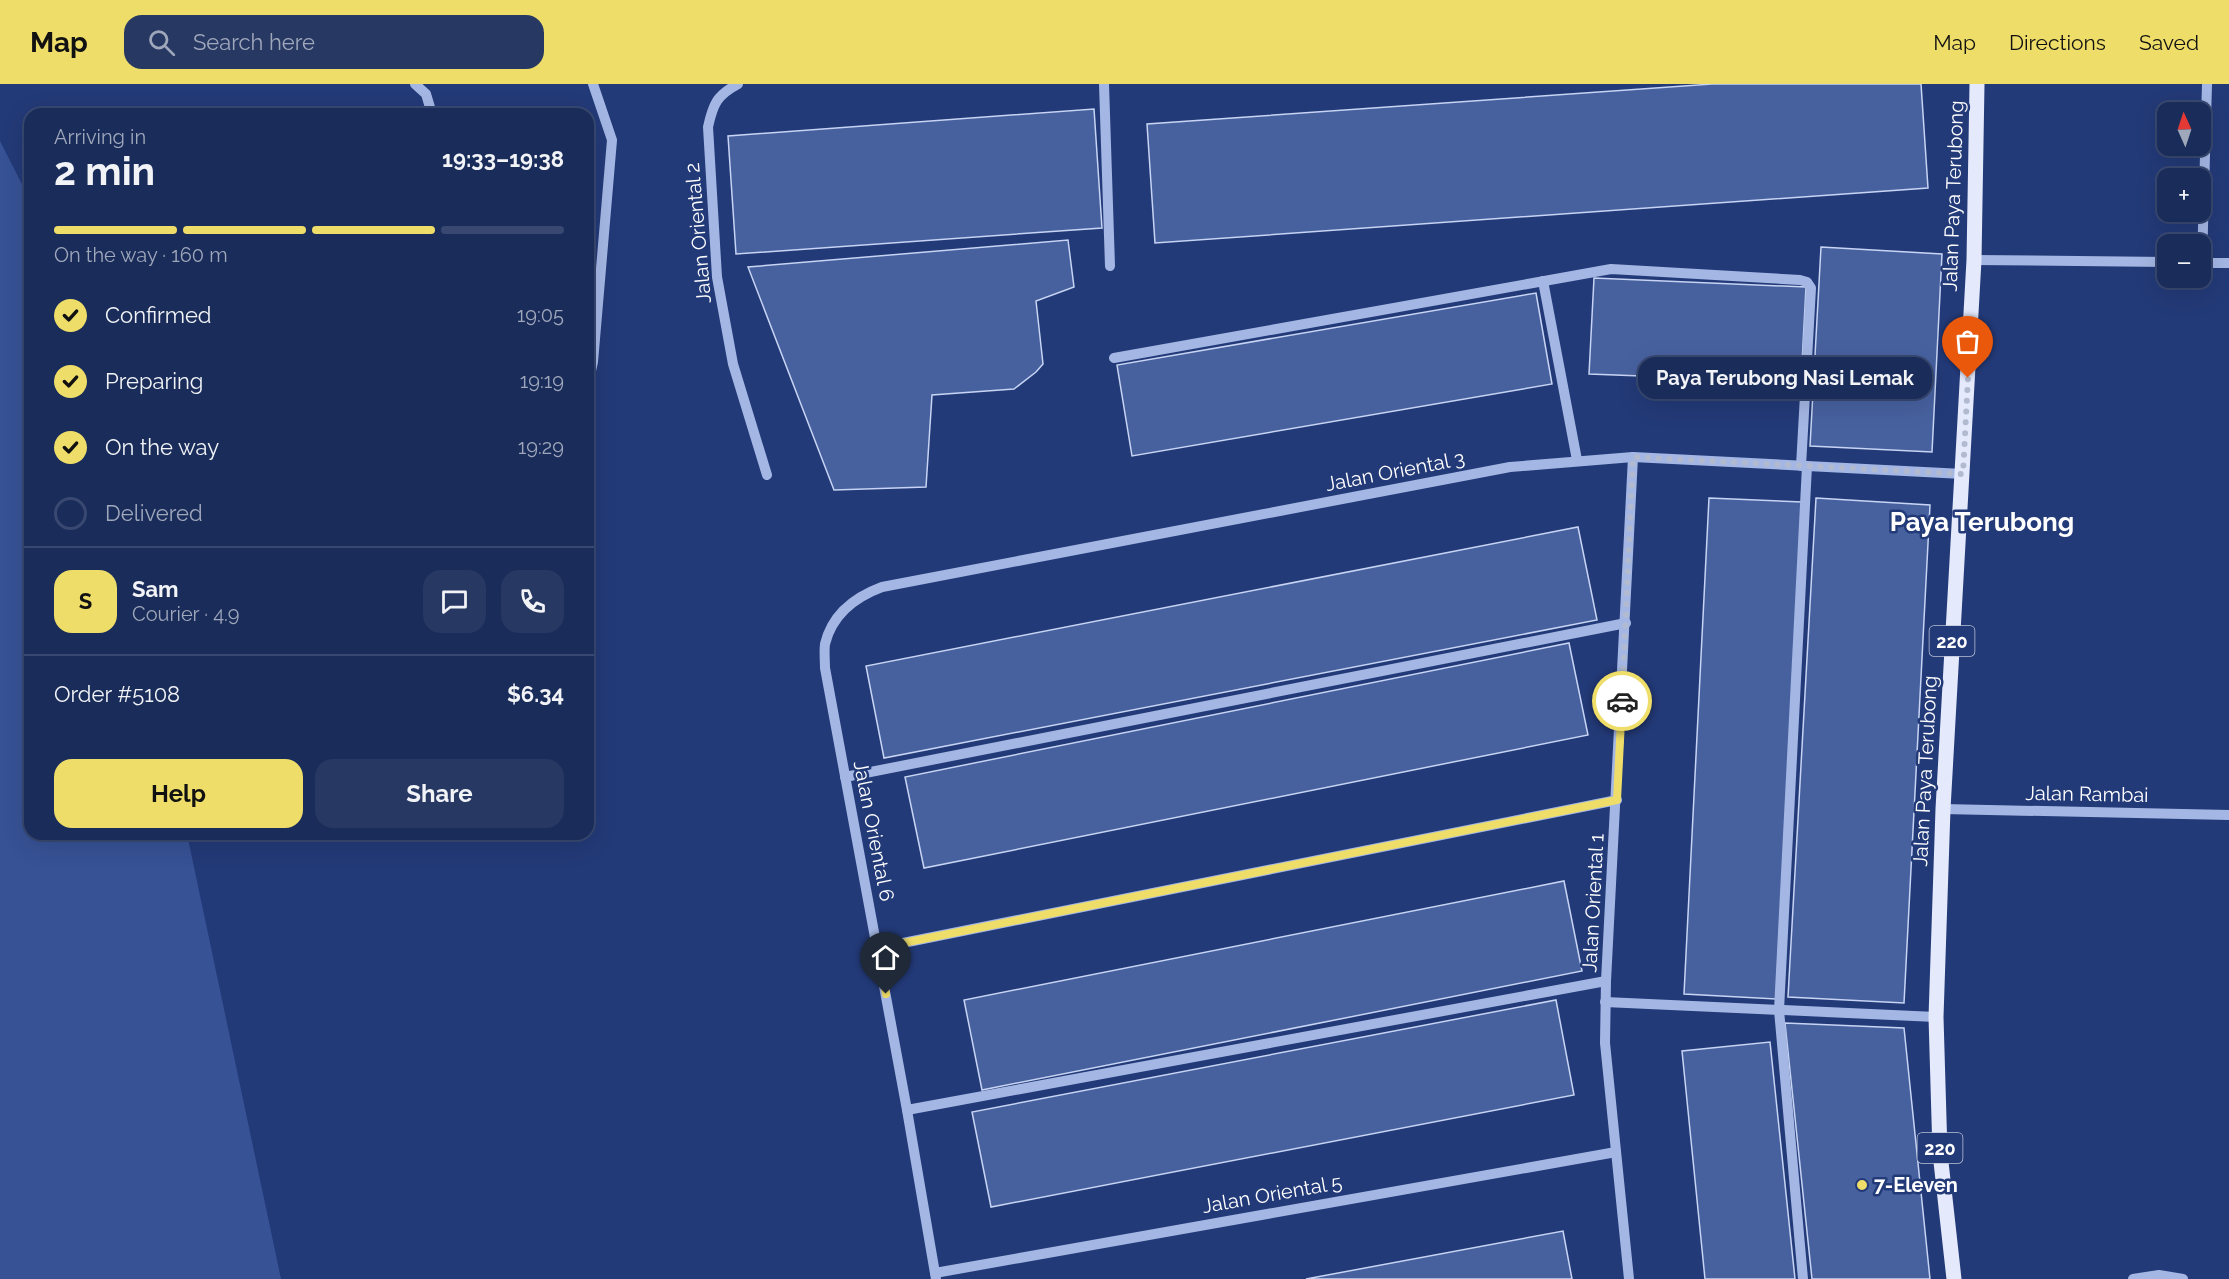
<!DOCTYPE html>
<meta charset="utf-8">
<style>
:root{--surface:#1a2c5a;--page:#273863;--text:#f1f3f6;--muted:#9fa7bb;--line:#384870;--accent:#eedd68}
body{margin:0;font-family:Raleway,sans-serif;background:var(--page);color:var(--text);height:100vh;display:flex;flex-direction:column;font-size:22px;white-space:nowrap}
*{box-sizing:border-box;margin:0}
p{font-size:20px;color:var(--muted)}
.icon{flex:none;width:33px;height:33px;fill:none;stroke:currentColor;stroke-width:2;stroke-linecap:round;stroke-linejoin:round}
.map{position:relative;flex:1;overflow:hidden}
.details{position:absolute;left:24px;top:24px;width:570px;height:732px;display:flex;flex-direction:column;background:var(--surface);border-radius:18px;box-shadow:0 6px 24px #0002,0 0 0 2px var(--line)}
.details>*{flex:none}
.needle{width:39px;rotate:357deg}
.tools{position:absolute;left:2157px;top:18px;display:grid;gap:12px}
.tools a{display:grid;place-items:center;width:54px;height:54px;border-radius:12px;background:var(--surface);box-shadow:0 6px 24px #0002,0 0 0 2px var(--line);font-size:30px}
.pin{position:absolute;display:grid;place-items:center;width:51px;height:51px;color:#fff;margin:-62px -26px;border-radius:50% 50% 50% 0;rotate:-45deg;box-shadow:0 0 6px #0007}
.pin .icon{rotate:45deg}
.courier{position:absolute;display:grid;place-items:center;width:60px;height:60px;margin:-30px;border:4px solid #eedd68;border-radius:50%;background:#fff;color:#222;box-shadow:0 2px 8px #0007}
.bubble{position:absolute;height:42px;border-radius:18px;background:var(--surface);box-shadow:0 6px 24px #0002,0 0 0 2px var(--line);font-size:20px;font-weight:700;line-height:42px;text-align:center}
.head em{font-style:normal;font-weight:700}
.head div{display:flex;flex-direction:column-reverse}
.head{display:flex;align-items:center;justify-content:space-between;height:102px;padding:0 30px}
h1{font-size:39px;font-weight:700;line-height:45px}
.bar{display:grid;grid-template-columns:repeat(4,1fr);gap:9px 6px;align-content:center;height:72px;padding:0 30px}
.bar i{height:8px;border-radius:4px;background:var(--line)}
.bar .on{background:var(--accent)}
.bar p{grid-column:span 4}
.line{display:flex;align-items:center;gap:15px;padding:0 30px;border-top:2px solid var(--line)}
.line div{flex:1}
.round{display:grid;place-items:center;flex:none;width:63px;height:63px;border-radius:18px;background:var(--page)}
ol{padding:0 30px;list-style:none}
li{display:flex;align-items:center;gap:18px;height:66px}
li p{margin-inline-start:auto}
li .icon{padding:6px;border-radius:50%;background:var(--accent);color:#111;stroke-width:4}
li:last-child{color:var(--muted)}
li i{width:33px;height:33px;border:3px solid var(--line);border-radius:50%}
.cta{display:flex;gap:12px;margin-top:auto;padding:12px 30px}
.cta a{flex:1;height:69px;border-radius:18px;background:var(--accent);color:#111;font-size:24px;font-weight:700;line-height:69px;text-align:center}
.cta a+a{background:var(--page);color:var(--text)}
header{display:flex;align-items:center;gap:36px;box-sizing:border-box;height:84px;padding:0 30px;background:var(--accent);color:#111}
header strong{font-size:28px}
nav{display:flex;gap:33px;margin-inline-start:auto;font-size:21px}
.search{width:420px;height:54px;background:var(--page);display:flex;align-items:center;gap:15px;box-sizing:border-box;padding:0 21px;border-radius:18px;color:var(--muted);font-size:22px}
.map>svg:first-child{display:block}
.green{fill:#375295}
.building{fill:#47619f;stroke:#c7d4f3;stroke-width:1.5}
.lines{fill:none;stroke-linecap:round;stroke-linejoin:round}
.minor{stroke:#a4b7e4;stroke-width:10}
.major{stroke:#e4e9fc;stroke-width:15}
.done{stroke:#b2bad0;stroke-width:6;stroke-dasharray:0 10.8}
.route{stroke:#eedd68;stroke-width:8}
.poi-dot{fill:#eedd68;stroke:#233a78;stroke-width:2}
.labels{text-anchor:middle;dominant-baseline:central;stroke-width:5;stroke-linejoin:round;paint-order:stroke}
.shield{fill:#233a78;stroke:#bdc4d6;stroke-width:1.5}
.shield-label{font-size:18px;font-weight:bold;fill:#fff}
.street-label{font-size:20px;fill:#fff;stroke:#233a78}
.poi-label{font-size:20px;font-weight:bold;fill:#fff;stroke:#233a78;text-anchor:start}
.district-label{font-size:26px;font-weight:bold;fill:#fff;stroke:#233a78}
</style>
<header>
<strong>Map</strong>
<div class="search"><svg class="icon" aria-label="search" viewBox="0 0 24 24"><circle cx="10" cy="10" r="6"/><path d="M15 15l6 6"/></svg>Search here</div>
<nav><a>Map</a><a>Directions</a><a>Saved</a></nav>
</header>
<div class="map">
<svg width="2229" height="1195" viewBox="0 0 2229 1195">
<rect width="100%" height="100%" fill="#233a78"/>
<path class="green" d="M 0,57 L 30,116 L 30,750 L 187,750 L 281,1195 L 0,1195 Z"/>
<g class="building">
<path d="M 1712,0 L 1921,0 L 1928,104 L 1155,159 L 1147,40 Z"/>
<path d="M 1094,25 L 1102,144 L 736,170 L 728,52 Z"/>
<path d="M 1068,156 L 1074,203 L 1036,217 L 1043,280 L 1036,288 L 1014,305 L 932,311 L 926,403 L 834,406 L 748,183 Z"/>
<path d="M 1821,163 L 1942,170 L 1932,368 L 1810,362 Z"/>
<path d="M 1594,194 L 1806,203 L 1801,298 L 1589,290 Z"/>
<path d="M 1536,209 L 1552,300 L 1132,372 L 1117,281 Z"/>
<path d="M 1709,414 L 1802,418 L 1776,915 L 1684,910 Z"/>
<path d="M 1816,414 L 1930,421 L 1904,919 L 1788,913 Z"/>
<path d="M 1578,443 L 1597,536 L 884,674 L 866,582 Z"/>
<path d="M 1569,559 L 1588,651 L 924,784 L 905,693 Z"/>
<path d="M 1564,797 L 1582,887 L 982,1006 L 964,916 Z"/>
<path d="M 1556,916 L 1574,1011 L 991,1123 L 972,1028 Z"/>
<path d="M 1785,939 L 1904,944 L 1930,1195 L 1812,1195 Z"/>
<path d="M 1770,958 L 1795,1195 L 1705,1195 L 1682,967 Z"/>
<path d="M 1563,1147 L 1572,1195 L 1306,1195 Z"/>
</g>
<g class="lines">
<g class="minor">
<path d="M 415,0 L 426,10 L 432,30"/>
<path d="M 738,0 C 717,11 713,20 708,43 L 717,193 L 733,280 L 767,391"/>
<path d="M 1104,0 L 1110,182"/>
<path d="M 1974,176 L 2168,178"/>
<path d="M 2200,179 L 2229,179"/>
<path d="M 2202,179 L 2207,0"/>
<path d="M 1543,197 L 1577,376"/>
<path d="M 1114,274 L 1611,185 L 1800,196 L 1807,198 L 1811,204 L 1801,382"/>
<path d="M 588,300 L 593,278 L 612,56 L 593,0"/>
<path d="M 845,693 L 1626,539"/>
<path d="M 1943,725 L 2229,731"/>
<path d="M 878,864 L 1617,716"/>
<path d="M 1605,918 L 1936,933"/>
<path d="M 907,1026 L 1606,897"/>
<path d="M 935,1189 L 1616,1068"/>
<path d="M 936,1195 L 907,1026 L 825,584 C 825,577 824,568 825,560 C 832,531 855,513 882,503 L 1510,383 L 1633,373 L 1963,390"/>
<path d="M 1629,1195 L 1605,959 L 1606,897 L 1633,373"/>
<path d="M 1803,1195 L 1779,926 L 1807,382"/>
<path d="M 2133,1195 L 2159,1191 L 2183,1195"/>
</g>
<path class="major" d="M 1954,1195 L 1940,1069 L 1936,933 L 1943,725 L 1974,176 L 1977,0"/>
</g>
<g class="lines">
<path class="done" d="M 1622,617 L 1633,373 L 1963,390 L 1968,294"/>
<path class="route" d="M 886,910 L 878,864 L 1617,716 L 1622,617"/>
</g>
<circle class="poi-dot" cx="1862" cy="1101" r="6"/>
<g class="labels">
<g class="shield">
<rect x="1929.5" y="542" width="45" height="30" rx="4.5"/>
<rect x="1917.5" y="1049" width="45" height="30" rx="4.5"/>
</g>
<g class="shield-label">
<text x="1952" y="557">220</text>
<text x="1940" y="1064">220</text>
</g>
<g class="street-label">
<text transform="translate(1953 112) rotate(-88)">Jalan Paya Terubong</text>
<text transform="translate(698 149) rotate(-95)">Jalan Oriental 2</text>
<text transform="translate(1395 387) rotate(-11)">Jalan Oriental 3</text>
<text transform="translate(1925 687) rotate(-87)">Jalan Paya Terubong</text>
<text transform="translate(2087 710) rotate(1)">Jalan Rambai</text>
<text transform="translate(874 747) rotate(79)">Jalan Oriental 6</text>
<text transform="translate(1593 819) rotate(-87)">Jalan Oriental 1</text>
<text transform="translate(1272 1110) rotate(-10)">Jalan Oriental 5</text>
</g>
<g class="poi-label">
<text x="1874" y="1101">7-Eleven</text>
</g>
<g class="district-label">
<text x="1982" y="438">Paya Terubong</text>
</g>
</g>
</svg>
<div class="tools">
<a><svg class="needle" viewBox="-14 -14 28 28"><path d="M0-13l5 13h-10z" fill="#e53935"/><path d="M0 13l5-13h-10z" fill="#9fa7bb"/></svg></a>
<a>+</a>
<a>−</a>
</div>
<div class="pin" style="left:1968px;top:294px;background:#ea580c"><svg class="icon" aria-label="bag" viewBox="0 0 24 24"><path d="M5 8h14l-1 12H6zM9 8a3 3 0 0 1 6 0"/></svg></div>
<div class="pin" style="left:886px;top:910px;background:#1f2937"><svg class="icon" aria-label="home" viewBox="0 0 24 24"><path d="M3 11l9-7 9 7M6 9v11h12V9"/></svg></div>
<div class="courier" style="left:1622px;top:617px"><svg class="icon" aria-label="car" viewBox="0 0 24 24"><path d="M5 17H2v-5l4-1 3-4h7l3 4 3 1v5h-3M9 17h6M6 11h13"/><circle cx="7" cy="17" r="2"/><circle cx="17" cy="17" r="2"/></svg></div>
<div class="bubble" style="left:1638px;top:273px;width:294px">Paya Terubong Nasi Lemak</div>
<section class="details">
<div class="head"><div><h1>2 min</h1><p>Arriving in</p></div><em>19:33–19:38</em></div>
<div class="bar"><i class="on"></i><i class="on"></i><i class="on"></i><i></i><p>On the way · 160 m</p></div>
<ol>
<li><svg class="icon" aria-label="check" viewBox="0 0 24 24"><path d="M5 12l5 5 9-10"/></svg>Confirmed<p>19:05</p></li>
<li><svg class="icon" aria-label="check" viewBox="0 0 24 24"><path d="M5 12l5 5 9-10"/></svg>Preparing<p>19:19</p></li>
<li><svg class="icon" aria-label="check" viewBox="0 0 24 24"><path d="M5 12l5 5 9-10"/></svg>On the way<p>19:29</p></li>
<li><i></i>Delivered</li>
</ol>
<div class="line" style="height:108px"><b class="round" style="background:var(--accent);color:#111">S</b><div><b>Sam</b><p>Courier · 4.9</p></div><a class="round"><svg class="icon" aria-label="chat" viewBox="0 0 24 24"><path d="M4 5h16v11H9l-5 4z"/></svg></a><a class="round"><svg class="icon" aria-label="phone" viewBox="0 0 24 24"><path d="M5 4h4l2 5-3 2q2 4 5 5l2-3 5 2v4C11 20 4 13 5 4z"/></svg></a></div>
<div class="line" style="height:78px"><div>Order #5108</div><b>$6.34</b></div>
<div class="cta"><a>Help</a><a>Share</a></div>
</section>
</div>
